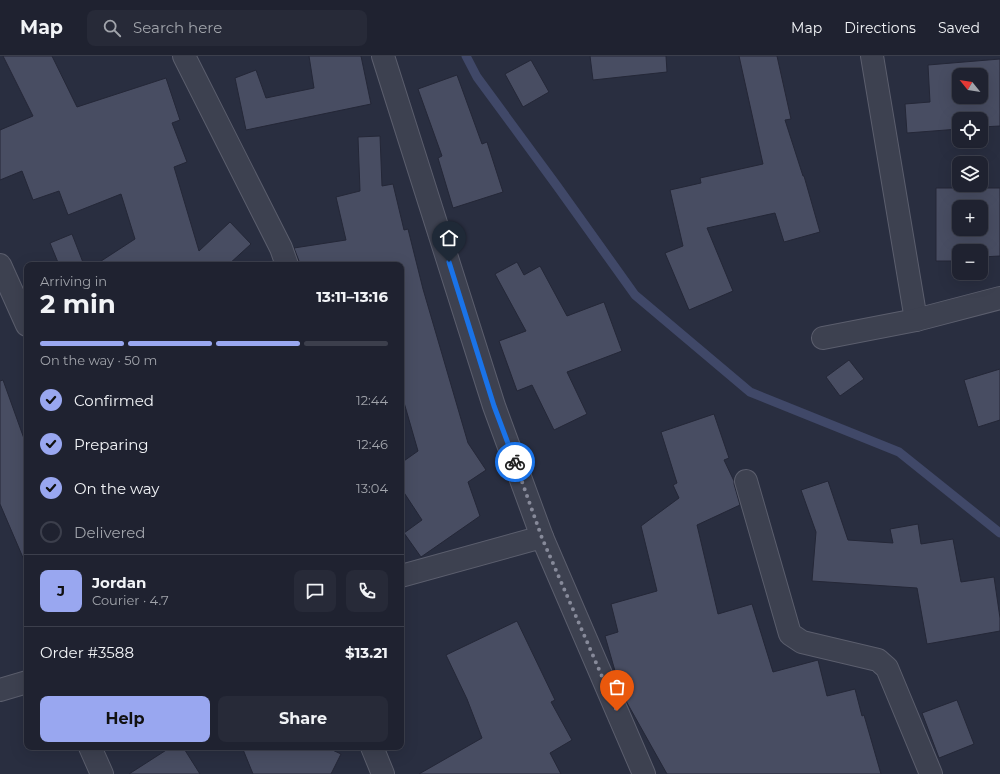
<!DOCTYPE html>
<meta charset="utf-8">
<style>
:root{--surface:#1f2230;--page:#272a38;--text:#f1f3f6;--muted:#a1a4ab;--line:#3c3f4c;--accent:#99a7f0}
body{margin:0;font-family:Montserrat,sans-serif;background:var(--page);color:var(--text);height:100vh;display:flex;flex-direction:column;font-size:15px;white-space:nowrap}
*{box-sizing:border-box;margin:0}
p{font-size:13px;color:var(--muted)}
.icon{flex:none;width:22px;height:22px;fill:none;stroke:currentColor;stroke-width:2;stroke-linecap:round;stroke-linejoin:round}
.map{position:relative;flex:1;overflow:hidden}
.details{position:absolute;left:24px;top:206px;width:380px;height:488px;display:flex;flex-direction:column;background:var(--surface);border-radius:8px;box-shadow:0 4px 16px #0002,0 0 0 1px var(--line)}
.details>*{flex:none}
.needle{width:26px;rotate:300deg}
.buttons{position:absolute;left:952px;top:12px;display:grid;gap:8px}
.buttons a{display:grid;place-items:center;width:36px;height:36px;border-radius:8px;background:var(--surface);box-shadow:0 4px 16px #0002,0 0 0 1px var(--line);font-size:20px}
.pin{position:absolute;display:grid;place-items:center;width:34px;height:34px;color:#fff;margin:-41px -17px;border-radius:50% 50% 50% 0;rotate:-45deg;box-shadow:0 0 4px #0007}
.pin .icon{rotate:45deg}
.courier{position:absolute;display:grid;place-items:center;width:40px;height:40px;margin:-20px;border:3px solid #1a73e8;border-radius:50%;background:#fff;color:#222;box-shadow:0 1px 5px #0007}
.overview em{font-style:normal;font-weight:700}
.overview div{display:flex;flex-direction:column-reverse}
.overview{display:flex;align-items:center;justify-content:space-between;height:68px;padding:0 16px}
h1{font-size:26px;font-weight:700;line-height:30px}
.bar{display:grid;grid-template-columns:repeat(4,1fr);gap:6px 4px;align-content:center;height:48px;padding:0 16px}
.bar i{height:5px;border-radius:3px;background:var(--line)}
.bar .active{background:var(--accent)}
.bar p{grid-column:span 4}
.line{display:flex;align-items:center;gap:10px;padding:0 16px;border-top:1px solid var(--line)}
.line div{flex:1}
.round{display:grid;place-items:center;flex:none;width:42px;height:42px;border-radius:8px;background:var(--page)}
ol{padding:0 16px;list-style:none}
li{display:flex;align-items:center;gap:12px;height:44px}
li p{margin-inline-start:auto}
li .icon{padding:4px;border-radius:50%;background:var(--accent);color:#111;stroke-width:4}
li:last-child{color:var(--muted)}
li i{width:22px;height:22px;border:2px solid var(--line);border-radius:50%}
.primary-button{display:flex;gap:8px;margin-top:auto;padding:8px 16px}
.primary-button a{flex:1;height:46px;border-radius:8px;background:var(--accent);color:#111;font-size:16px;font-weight:700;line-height:46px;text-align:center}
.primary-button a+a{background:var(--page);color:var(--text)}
header{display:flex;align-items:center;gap:24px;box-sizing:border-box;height:56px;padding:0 20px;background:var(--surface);border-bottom:1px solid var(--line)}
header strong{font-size:19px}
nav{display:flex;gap:22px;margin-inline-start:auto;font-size:14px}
.search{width:280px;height:36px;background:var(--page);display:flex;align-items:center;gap:10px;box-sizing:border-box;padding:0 14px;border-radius:8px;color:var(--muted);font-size:15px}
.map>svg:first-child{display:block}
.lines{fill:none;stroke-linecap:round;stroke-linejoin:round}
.stream{stroke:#404868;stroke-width:9}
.building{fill:#484d62;stroke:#242737;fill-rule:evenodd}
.street-casing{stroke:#5b5e6d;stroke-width:24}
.street{stroke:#3d4150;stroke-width:22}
.done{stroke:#878a9a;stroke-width:4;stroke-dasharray:0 7.2}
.route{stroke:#1a73e8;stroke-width:5}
</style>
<header>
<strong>Map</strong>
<div class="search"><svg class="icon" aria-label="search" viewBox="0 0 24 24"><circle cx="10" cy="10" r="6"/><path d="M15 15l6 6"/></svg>Search here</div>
<nav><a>Map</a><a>Directions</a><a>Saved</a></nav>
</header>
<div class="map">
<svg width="1000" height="718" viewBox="0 0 1000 718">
<rect width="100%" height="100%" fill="#292e40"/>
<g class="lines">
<path class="stream" d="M 466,0 L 477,21 L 557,130 L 635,239 L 750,336 L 899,396 L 1000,477"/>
</g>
<g class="building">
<path d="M 3,0 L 52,0 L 77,51 L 166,22 L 180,64 L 172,67 L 187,106 L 174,111 L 199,195 L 230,166 L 251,188 L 228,209 L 95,209 L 135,183 L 121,138 L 68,159 L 59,135 L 33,144 L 22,115 L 0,124 L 0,74 L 33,60 Z"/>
<path d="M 309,0 L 361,0 L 371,48 L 246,74 L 235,22 L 256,14 L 266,42 L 314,32 Z"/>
<path d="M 590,0 L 666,0 L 667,16 L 593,24 Z"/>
<path d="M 739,0 L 777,0 L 791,63 L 785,64 L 803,120 L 804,120 L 820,176 L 784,186 L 775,157 L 707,172 L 733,235 L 689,254 L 665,197 L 683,190 L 670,134 L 701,127 L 700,122 L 763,108 Z"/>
<path d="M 1000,3 L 1000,70 L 981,71 L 981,63 L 959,63 L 959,73 L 907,77 L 905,48 L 930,46 L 928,9 ZM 959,19 L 981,19 L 981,41 L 959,41 Z"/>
<path d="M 531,4 L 549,36 L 523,51 L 505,18 Z"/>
<path d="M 457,19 L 482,88 L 487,86 L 503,136 L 453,152 L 438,102 L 442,100 L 418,33 Z"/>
<path d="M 380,80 L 382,130 L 393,128 L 404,174 L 408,173 L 423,233 L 468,387 L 486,414 L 468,426 L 480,460 L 421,501 L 404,477 L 422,464 L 401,432 L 401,407 L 418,395 L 401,336 L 401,209 L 299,209 L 299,205 L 294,192 L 346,184 L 336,141 L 360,135 L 358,81 Z"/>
<path d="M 936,132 L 1000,132 L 1000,200 L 981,201 L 981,195 L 959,195 L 959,205 L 936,205 ZM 959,151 L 981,151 L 981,173 L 959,173 Z"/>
<path d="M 72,178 L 84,209 L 59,209 L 50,187 Z"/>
<path d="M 517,206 L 524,219 L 540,210 L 567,260 L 604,246 L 622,295 L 567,316 L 587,358 L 554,374 L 532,329 L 517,335 L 499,285 L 526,275 L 495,218 Z"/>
<path d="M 849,304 L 864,323 L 840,340 L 826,321 Z"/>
<path d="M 1000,313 L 1000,364 L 978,371 L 964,324 Z"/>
<path d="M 3,324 L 27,391 L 27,511 L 0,448 L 0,325 Z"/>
<path d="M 714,358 L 729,402 L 724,404 L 734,425 L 734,428 L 740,449 L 697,469 L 718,558 L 752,548 L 773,616 L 818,604 L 827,640 L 855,633 L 862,660 L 864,659 L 881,718 L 667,718 L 626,645 L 619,629 L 605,580 L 618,576 L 611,548 L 657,535 L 641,470 L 679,442 L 673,429 L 677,427 L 661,376 Z"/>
<path d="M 828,425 L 848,484 L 893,487 L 890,473 L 918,468 L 921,488 L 953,483 L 961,526 L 994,521 L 1000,562 L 1000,575 L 927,588 L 917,532 L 812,525 L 816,476 L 801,434 Z"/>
<path d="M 517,565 L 555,644 L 551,646 L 572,684 L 550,697 L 561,718 L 419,718 L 482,682 L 467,643 L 446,599 Z"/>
<path d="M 957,644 L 974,688 L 939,702 L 922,657 Z"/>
<path d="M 171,691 L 183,691 L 200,718 L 129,718 Z"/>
<path d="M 242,691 L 326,691 L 341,698 L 331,718 L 253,718 Z"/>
</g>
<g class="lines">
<g class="street-casing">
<g id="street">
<path d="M 184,0 L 281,192 L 287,209"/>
<path d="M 383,0 L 494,350 L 542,481"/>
<path d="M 872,0 L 916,264"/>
<path d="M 0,209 L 27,269"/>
<path d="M 823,282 L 916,264 L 1000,242"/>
<path d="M 746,425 L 790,578 L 802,586 L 878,604 L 887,612 L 931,718"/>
<path d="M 401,520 L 542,481 L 644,718"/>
<path d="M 0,634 L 27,626"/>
<path d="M 90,691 L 102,718"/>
<path d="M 372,691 L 383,718"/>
</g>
</g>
<use href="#street" class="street"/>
</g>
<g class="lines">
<path class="done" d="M 515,406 L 542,482 L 617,655"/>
<path class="route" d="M 449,206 L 494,350 L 515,406"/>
</g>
</svg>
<div class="buttons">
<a><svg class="needle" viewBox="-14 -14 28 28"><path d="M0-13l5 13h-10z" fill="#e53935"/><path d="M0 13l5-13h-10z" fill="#a1a4ab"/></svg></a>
<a><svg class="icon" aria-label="locate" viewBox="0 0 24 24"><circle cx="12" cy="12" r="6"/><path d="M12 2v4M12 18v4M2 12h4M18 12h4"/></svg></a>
<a><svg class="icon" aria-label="layers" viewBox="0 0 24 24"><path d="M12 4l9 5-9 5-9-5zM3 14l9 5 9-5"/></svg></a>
<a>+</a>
<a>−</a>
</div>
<div class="pin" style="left:617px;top:655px;background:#ea580c"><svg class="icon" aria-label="bag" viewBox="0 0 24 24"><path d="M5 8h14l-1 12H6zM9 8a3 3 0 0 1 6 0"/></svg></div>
<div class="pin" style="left:449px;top:206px;background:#1f2937"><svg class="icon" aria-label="home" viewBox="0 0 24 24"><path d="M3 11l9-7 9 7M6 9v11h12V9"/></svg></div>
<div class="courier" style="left:515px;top:406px"><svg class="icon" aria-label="bike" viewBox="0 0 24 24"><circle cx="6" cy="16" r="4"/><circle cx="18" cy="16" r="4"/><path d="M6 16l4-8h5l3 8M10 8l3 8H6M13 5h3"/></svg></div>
<section class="details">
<div class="overview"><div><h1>2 min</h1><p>Arriving in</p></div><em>13:11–13:16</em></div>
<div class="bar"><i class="active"></i><i class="active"></i><i class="active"></i><i></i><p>On the way · 50 m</p></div>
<ol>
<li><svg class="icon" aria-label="check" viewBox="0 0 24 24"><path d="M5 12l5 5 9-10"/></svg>Confirmed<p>12:44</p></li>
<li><svg class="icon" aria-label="check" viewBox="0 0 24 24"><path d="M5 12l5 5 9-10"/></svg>Preparing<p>12:46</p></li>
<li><svg class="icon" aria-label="check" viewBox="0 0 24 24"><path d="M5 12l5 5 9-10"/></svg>On the way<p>13:04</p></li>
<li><i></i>Delivered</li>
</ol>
<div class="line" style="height:72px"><b class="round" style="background:var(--accent);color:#111">J</b><div><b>Jordan</b><p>Courier · 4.7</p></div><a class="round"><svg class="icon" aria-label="chat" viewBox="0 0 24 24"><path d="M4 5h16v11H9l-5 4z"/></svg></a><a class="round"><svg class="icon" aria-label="phone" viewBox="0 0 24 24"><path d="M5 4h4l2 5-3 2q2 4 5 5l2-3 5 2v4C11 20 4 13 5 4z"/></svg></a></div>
<div class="line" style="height:52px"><div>Order #3588</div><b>$13.21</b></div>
<div class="primary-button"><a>Help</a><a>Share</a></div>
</section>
</div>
